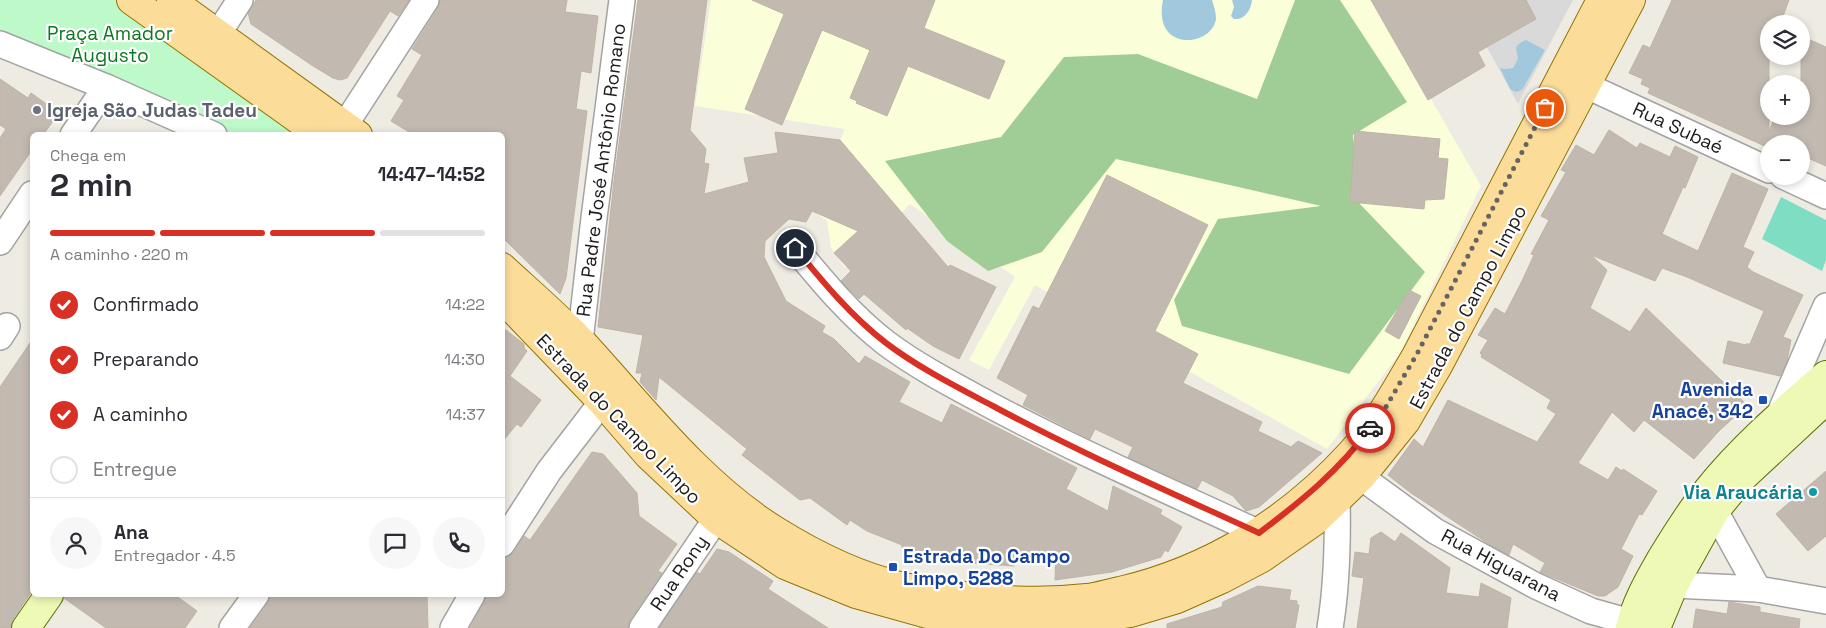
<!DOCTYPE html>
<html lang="pt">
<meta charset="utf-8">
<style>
:root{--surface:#fff;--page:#f7f7f7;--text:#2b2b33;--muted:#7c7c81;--line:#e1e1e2;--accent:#d93025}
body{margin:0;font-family:"Space Grotesk",sans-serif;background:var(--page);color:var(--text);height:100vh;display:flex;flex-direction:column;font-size:19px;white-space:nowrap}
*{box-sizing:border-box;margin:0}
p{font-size:16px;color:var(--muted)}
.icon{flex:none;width:28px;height:28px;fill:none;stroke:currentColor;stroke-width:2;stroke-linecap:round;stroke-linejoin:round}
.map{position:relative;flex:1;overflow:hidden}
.details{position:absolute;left:30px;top:132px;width:475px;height:465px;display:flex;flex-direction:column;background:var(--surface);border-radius:8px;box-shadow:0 2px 8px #0003}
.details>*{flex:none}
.buttons{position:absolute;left:1760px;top:15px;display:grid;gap:10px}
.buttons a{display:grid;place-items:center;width:50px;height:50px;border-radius:50%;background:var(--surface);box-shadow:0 2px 8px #0003;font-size:25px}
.pin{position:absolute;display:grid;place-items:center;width:42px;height:42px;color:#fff;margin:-21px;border:2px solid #fff;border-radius:50%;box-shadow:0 1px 5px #0007}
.courier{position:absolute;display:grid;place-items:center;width:50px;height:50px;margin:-25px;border:4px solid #d93025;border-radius:50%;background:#fff;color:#222;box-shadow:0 1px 6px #0007}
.summary em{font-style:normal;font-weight:700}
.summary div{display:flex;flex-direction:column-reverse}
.summary{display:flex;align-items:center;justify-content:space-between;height:85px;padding:0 20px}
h1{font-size:32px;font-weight:700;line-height:38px}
.bar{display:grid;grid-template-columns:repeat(4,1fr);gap:8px 5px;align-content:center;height:60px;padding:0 20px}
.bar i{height:6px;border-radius:4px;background:var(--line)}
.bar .active{background:var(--accent)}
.bar p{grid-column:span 4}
.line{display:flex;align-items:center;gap:12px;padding:0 20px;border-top:1px solid var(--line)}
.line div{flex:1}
.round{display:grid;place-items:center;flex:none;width:52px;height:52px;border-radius:26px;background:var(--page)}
ol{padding:0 20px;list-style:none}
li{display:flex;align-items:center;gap:15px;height:55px}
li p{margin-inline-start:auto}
li .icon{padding:5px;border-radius:50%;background:var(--accent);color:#fff;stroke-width:4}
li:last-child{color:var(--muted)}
li i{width:28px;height:28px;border:2px solid var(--line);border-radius:50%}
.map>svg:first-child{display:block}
.residential{fill:#dad9d9}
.education{fill:#fbffd9}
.forest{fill:#a0cd96}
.park{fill:#bdf9c9}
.pitch{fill:#7fddc4}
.water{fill:#a1c8dc}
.building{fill:#c2bab1;stroke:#bfb3a4}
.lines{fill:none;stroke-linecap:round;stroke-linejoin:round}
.street-casing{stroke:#a3a3a3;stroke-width:28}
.secondary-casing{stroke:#597205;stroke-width:30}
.primary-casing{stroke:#947400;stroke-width:30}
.street{stroke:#fff;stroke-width:25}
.secondary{stroke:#edf9b4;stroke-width:28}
.primary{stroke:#fcdc99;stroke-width:28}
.done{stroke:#666461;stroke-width:5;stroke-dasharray:0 9}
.route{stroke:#d93025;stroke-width:6}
.worship-dot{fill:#6b7280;stroke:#fff;stroke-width:2}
.transit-dot{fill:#1a4fb4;stroke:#fff;stroke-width:2}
.culture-dot{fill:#0f9aa8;stroke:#fff;stroke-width:2}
.labels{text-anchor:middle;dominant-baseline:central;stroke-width:4.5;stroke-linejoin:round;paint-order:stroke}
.park-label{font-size:19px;fill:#0b7921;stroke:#fff}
.worship-label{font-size:19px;font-weight:bold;fill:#5b616d;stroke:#fff;text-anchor:start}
.street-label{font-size:19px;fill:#1c1c1c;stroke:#fff}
.transit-label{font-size:19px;font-weight:bold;fill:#164399;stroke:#fff;text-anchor:end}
.culture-label{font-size:19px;font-weight:bold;fill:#0d838f;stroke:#fff;text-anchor:end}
</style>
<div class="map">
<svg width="1826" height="628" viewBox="0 0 1826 628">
<rect width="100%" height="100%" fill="#eeebe2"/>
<path class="residential" d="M 1461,0 L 1573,0 L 1518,104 Z"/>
<path class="education" d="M 711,0 L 1374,0 L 1481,186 L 1400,353 L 1327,449 L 1035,285 L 989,370 L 969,360 L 1015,277 L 910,204 L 845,268 L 831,248 L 827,221 L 811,209 L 845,129 L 695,106 Z"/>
<path class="forest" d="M 1295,0 L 1340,0 L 1407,102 L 1353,135 L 1360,204 L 1425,272 L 1349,374 L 1182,326 L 1174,300 L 1218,219 L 1321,206 L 1116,159 L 1042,252 L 988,271 L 947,241 L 885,161 L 1001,137 L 1064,57 L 1138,54 L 1257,99 Z"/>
<path class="park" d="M 0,0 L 124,0 L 304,135 L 210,135 L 0,41 Z"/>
<path class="pitch" d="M 1781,197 L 1826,220 L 1826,260 L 1822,271 L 1762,239 Z"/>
<g class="water">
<path d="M 1163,0 L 1212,0 C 1214,6 1216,13 1216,19 C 1212,47 1152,53 1163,0 Z"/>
<path d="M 1232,0 L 1252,0 C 1251,10 1245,20 1234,19 L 1231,16 L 1234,7 Z"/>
<path d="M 1526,40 L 1545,50 L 1522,90 L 1516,92 L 1510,89 L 1500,68 L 1505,69 L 1513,68 L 1518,59 L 1516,47 L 1520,43 Z"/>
</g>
<g class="building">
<path d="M 256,0 L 409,0 L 398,16 L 390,11 L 347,78 L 340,80 L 333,78 L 313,66 L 251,24 L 248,13 Z"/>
<path d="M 440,0 L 567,0 L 565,12 L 598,16 L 591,73 L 581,71 L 576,109 L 587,111 L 566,278 L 560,294 L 502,237 L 502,135 L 414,135 L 391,121 L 404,100 L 397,96 L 422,55 L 412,49 L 438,8 Z"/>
<path d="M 638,0 L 707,0 L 690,130 L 706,149 L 704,163 L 709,164 L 704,194 L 749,182 L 744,158 L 778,153 L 775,132 L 840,140 L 948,267 L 950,265 L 996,287 L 959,359 L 933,346 L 907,328 L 906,330 L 864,294 L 859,299 L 841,281 L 851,271 L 834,253 L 858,231 L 812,211 L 806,222 L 789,219 L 765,241 L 764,257 L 786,301 L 825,326 L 822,332 L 834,339 L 859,364 L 865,356 L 910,382 L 899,402 L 942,423 L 951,404 L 1077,468 L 1066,489 L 1108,511 L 1113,486 L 1162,510 L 1160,514 L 1182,527 L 1168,552 L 1165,550 L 1161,557 L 1112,572 L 1055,580 L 1056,555 L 1016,552 L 1014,566 L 956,562 L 957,557 L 902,548 L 902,545 L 867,531 L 850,520 L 847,525 L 810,498 L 800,500 L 742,455 L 747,449 L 659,377 L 656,400 L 640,382 L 642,373 L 636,373 L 643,335 L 598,327 L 614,181 Z"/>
<path d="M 752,0 L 935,0 L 924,28 L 1005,61 L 989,99 L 908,66 L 887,116 L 856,103 L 857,101 L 850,98 L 870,50 L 822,30 L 782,125 L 745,109 L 784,14 Z"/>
<path d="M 1371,0 L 1526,0 L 1536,19 L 1478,52 L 1485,66 L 1428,100 Z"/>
<path d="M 1672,0 L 1789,0 L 1780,24 L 1769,24 L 1769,132 L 1775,116 L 1801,116 L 1801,36 L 1826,47 L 1826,166 L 1801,155 L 1801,144 L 1769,144 L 1769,148 L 1648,93 L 1650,88 L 1641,84 L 1643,79 L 1629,73 L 1643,45 L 1650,48 Z"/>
<path d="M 0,79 L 28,98 L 31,93 L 59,113 L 43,135 L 32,135 L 32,150 L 0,196 L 0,138 L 6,129 L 0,125 Z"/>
<path d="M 1609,130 L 1637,148 L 1640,143 L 1670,157 L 1675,146 L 1698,157 L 1685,188 L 1683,187 L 1662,234 L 1698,251 L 1732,173 L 1768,189 L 1743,247 L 1754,252 L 1747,267 L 1753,272 L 1803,295 L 1783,337 L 1791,340 L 1787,361 L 1780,376 L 1723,363 L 1728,341 L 1746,345 L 1746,344 L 1750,344 L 1764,311 L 1687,277 L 1662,268 L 1655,281 L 1591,255 L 1607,270 L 1590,308 L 1630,332 L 1646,308 L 1747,405 L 1718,432 L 1694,459 L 1644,420 L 1634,432 L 1612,412 L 1578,463 L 1608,480 L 1616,467 L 1622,471 L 1623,469 L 1657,491 L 1642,515 L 1639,514 L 1621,549 L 1633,556 L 1618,587 L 1605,596 L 1598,596 L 1540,572 L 1545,563 L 1513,544 L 1509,555 L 1492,546 L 1411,493 L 1388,475 L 1414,439 L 1423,447 L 1448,400 L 1537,442 L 1556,414 L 1547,408 L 1551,400 L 1481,357 L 1482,355 L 1480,353 L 1488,340 L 1478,335 L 1495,308 L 1505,314 L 1522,281 L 1534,255 L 1531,254 L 1549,220 L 1541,216 L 1566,172 L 1561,170 L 1576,145 L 1594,155 Z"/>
<path d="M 1355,131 L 1440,139 L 1438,158 L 1448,159 L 1444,199 L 1425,200 L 1424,209 L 1350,202 Z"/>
<path d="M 1107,175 L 1208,225 L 1155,331 L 1198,354 L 1183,383 L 1262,422 L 1258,431 L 1291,447 L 1298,441 L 1322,453 L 1259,507 L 1246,511 L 1233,496 L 1202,480 L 1197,489 L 1128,457 L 1133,447 L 1095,429 L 1090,439 L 1078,433 L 1023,405 L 1028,395 L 997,378 L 1033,306 L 1039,309 Z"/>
<path d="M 1409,290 L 1421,296 L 1399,339 L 1385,331 Z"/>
<path d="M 502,327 L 524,344 L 524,348 L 527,351 L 510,376 L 541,400 L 521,427 L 517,424 L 502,442 Z"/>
<path d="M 32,340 L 32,591 L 13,619 L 11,628 L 0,628 L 0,387 Z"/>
<path d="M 592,452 L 603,454 L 637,493 L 639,516 L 677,544 L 658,571 L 662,573 L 630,620 L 628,628 L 470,628 L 484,602 L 486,595 L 502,595 L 503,558 L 509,556 L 514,552 L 524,536 L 530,540 Z"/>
<path d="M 1826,471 L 1826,536 L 1808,551 L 1776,514 Z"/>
<path d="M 1381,532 L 1395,542 L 1401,533 L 1450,568 L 1446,593 L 1479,597 L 1481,583 L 1511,598 L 1507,628 L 1357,628 L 1364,578 L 1352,576 L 1355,552 L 1369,554 L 1371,538 Z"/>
<path d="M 717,549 L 729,552 L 773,581 L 768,589 L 828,628 L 659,628 L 697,572 L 700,574 Z"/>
<path d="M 1258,586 L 1291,590 L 1289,600 L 1297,601 L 1297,605 L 1299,605 L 1295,628 L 1167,628 L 1167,624 L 1222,607 L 1223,602 Z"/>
<path d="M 64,595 L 175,595 L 197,611 L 185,628 L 106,628 L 64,598 Z"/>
<path d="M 270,595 L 427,595 L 428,628 L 250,628 L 268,603 Z"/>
<path d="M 1729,602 L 1760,607 L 1760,612 L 1800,619 L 1799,628 L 1693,628 L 1696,609 L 1727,614 Z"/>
</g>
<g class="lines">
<g class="street-casing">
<g id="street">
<path d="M 218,34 L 240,0"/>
<path d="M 0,44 L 106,87 L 214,135"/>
<path d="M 1587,86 L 1769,170"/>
<path d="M 345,125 L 426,0"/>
<path d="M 73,135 L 106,87"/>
<path d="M 1783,176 L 1826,196"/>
<path d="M 0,242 L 32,194"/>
<path d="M 795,248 C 823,282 851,316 886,343 C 918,367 955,386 990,405 C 1078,452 1169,491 1259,533"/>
<path d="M 0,337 L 7,326"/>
<path d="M 580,341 L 594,218 L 622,0"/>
<path d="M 1780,418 L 1779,415 L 1826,306"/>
<path d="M 1361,477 L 1435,531 L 1536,586 L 1591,611 L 1652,628"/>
<path d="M 1715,511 L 1758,589"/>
<path d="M 502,544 L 549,471 L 602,402"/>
<path d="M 1674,585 L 1758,589 L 1826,601"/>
<path d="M 232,628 L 256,595"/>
<path d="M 453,628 L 472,595"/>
<path d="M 642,628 L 716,519"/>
<path d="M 1330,628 C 1337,585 1338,543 1337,499"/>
</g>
</g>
<g class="secondary-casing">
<g id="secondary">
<path d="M 26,628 L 49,595"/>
<path d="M 1630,628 C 1635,604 1649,580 1661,559 C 1675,536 1689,513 1706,492 C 1741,448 1784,411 1826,375"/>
<path d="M 1656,628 L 1674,585 L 1715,511 L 1742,478 L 1826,400"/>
</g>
</g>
<g class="primary-casing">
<g id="primary">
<path d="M 131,0 L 320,135"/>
<path d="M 171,0 L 358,135"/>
<path d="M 502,267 C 528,291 556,315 581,341 C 642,407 699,483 776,531 C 813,554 858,576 900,586 C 917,590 934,591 951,594 C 996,601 1042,603 1087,598 C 1098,597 1109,593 1120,591 C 1210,570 1289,521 1351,453 C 1378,424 1397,388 1417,354 L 1601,0"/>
<path d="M 502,298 L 602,402 L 648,455 L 716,519 L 785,565 L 856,594 L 931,615 L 980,622 L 1022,624 L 1091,619 L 1130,613 L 1177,599 L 1222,579 L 1262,558 L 1315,521 L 1361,477 L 1406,421 L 1438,366 L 1631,0"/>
</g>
</g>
<use href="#street" class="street"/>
<use href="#secondary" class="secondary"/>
<use href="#primary" class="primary"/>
</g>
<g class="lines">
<path class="done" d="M 1370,428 L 1384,410 L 1417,354 L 1545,108"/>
<path class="route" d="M 795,248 C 823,282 851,316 886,343 C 919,368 957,387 993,406 C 1080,453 1170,492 1259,533 C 1300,502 1340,470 1370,428"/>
</g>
<circle class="worship-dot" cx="37" cy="110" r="5"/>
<g class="transit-dot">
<rect x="1758" y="395" width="10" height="10" rx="2.5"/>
<rect x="888" y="562" width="10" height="10" rx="2.5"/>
</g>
<circle class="culture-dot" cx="1813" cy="492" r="5"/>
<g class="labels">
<g class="park-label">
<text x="110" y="33">Praça Amador<tspan x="110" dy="22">Augusto</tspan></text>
</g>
<g class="worship-label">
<text x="47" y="110">Igreja São Judas Tadeu</text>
</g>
<g class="street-label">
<text transform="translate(1678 128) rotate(25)">Rua Subaé</text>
<text transform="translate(601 170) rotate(-83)">Rua Padre José Antônio Romano</text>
<text transform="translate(1468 307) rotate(-62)">Estrada do Campo Limpo</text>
<text transform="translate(619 419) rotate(46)">Estrada do Campo Limpo</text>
<text transform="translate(1501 565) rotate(28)">Rua Higuarana</text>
<text transform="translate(679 573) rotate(-56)">Rua Rony</text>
</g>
<g class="transit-label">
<text x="1753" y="389">Avenida<tspan x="1753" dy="22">Anacé, 342</tspan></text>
<text x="903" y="556" text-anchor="start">Estrada Do Campo<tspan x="903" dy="22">Limpo, 5288</tspan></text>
</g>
<g class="culture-label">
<text x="1803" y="492">Via Araucária</text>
</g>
</g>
</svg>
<div class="buttons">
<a><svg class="icon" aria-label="layers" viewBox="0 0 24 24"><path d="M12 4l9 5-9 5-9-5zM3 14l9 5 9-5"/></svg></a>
<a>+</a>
<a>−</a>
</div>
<div class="pin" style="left:1545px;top:108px;background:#ea580c"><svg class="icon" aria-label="bag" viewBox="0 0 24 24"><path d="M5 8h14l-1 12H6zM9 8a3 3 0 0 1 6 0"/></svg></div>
<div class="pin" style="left:795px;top:248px;background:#1f2937"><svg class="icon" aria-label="home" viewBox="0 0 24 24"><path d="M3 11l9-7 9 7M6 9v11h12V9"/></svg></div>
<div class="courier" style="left:1370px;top:428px"><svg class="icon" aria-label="car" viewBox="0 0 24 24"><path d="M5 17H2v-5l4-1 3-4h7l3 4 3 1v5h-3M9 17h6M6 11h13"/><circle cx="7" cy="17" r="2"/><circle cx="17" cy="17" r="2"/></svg></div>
<section class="details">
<div class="summary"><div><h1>2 min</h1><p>Chega em</p></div><em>14:47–14:52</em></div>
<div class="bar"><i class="active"></i><i class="active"></i><i class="active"></i><i></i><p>A caminho · 220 m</p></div>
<ol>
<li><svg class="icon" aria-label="check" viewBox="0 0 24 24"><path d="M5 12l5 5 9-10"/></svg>Confirmado<p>14:22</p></li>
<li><svg class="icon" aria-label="check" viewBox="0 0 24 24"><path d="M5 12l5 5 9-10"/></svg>Preparando<p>14:30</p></li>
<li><svg class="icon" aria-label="check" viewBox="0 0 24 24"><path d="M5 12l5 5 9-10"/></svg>A caminho<p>14:37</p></li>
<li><i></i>Entregue</li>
</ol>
<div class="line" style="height:90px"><a class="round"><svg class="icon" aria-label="person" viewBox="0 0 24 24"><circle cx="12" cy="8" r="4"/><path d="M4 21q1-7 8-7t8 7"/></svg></a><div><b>Ana</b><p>Entregador · 4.5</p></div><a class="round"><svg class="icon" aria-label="chat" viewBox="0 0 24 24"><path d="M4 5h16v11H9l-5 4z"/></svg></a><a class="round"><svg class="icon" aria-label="phone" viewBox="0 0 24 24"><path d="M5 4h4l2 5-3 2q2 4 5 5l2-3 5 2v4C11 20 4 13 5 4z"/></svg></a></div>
</section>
</div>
